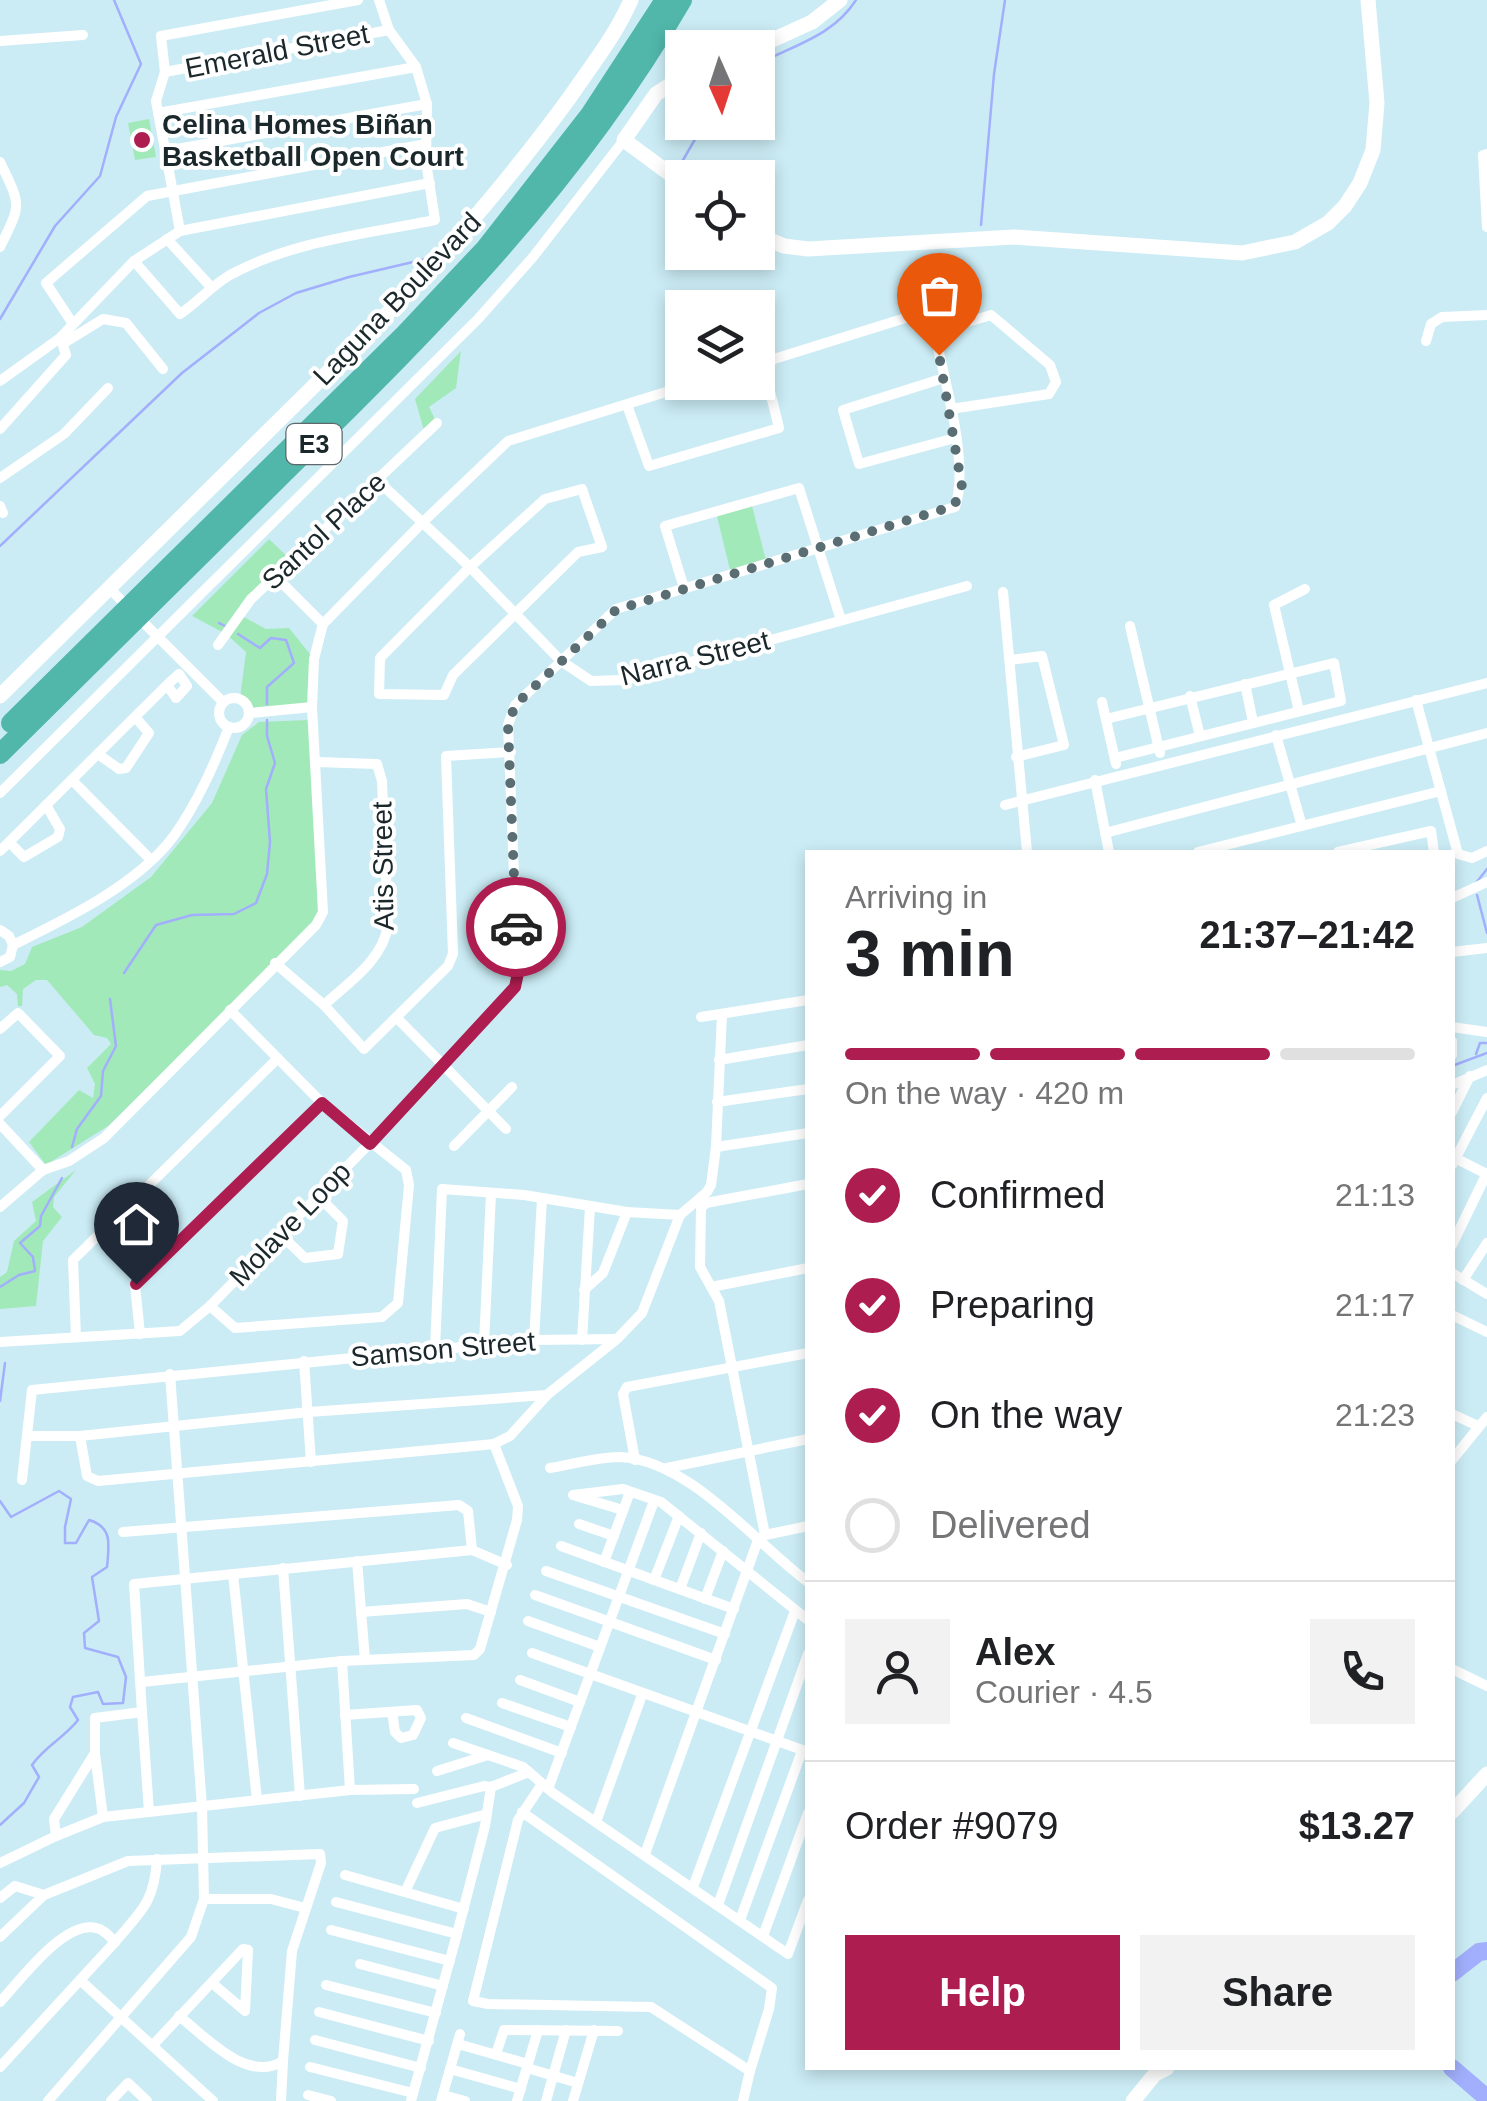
<!DOCTYPE html>
<meta charset="utf-8">
<style>
:root{--surface:#fff;--page:#f2f2f2;--text:#202124;--muted:#757577;--line:#e0e0e0;--accent:#ae1d50}
body{margin:0;font-family:Helvetica,sans-serif;background:var(--page);color:var(--text);height:100vh;display:flex;flex-direction:column;font-size:38px;white-space:nowrap}
*{box-sizing:border-box;margin:0}
p{font-size:32px;color:var(--muted)}
.icon{flex:none;width:55px;height:55px;fill:none;stroke:currentColor;stroke-width:2;stroke-linecap:round;stroke-linejoin:round}
.map{position:relative;flex:1;overflow:hidden}
.drawer{position:absolute;left:805px;top:850px;width:650px;height:1220px;display:flex;flex-direction:column;background:var(--surface);border-radius:0px;box-shadow:0 5px 15px #0003}
.drawer>*{flex:none}
.needle{width:65px;rotate:177deg}
.controls{position:absolute;left:665px;top:30px;display:grid;gap:20px}
.controls a{display:grid;place-items:center;width:110px;height:110px;border-radius:0px;background:var(--surface);box-shadow:0 5px 15px #0003;font-size:50px}
.pin{position:absolute;display:grid;place-items:center;width:85px;height:85px;color:#fff;margin:-102px -42px;border-radius:50% 50% 50% 0;rotate:-45deg;box-shadow:0 0 10px #0007}
.pin .icon{rotate:45deg}
.courier{position:absolute;display:grid;place-items:center;width:100px;height:100px;margin:-50px;border:8px solid #ae1d50;border-radius:50%;background:#fff;color:#222;box-shadow:0 2px 12px #0007}
.summary em{font-style:normal;font-weight:600}
.summary div{display:flex;flex-direction:column-reverse}
.summary{display:flex;align-items:center;justify-content:space-between;height:170px;padding:0 40px}
h1{font-size:65px;font-weight:600;line-height:75px}
.bar{display:grid;grid-template-columns:repeat(4,1fr);gap:15px 10px;align-content:center;height:120px;padding:0 40px}
.bar i{height:12px;border-radius:8px;background:var(--line)}
.bar .selected{background:var(--accent)}
.bar p{grid-column:span 4}
.line{display:flex;align-items:center;gap:25px;padding:0 40px;border-top:2px solid var(--line)}
.line div{flex:1}
.round{display:grid;place-items:center;flex:none;width:105px;height:105px;border-radius:0px;background:var(--page)}
ol{padding:0 40px;list-style:none}
li{display:flex;align-items:center;gap:30px;height:110px}
li p{margin-inline-start:auto}
li .icon{padding:10px;border-radius:50%;background:var(--accent);color:#fff;stroke-width:4}
li:last-child{color:var(--muted)}
li i{width:55px;height:55px;border:5px solid var(--line);border-radius:50%}
.button{display:flex;gap:20px;margin-top:auto;padding:20px 40px}
.button a{flex:1;height:115px;border-radius:0px;background:var(--accent);color:#fff;font-size:40px;font-weight:600;line-height:115px;text-align:center}
.button a+a{background:var(--page);color:var(--text)}
.map>svg:first-child{display:block}
.green{fill:#a2e9b9}
.lines{fill:none;stroke-linecap:round;stroke-linejoin:round}
.stream{stroke:#a2affc;stroke-width:2.5}
.river{stroke:#a2affc;stroke-width:18}
.minor{stroke:#fff;stroke-width:10}
.secondary{stroke:#fff;stroke-width:15}
.motorway{stroke:#51b7ab;stroke-width:20}
.done{stroke:#596d72;stroke-width:10;stroke-dasharray:0 18}
.route{stroke:#ae1d50;stroke-width:12}
.poi-dot{fill:#ae1d50;stroke:#fff;stroke-width:4}
.labels{text-anchor:middle;dominant-baseline:central;stroke-width:8;stroke-linejoin:round;paint-order:stroke}
.shield{fill:#fff;stroke:#5f686b;stroke-width:2.5}
.shield-label{font-size:25px;font-weight:bold;fill:#1b282b}
.street-label{font-size:28px;fill:#1b282b;stroke:#fff}
.poi-label{font-size:28px;font-weight:bold;fill:#1b282b;stroke:#fff;text-anchor:start}
</style>
<div class="map">
<svg width="1487" height="2101" viewBox="0 0 1487 2101">
<rect width="100%" height="100%" fill="#cbecf5"/>
<g class="green">
<path d="M 149,119 L 156,157 L 135,160 L 128,123 Z"/>
<path d="M 461,351 L 456,388 L 429,407 L 437,423 L 425,434 L 415,399 Z"/>
<path d="M 751,502 L 767,564 L 731,574 L 716,512 Z"/>
<path d="M 269,539 L 292,561 L 240,615 L 266,629 L 289,628 L 314,659 L 312,707 L 250,710 L 240,698 L 246,652 L 226,634 L 192,616 Z"/>
<path d="M 307,720 L 311,726 L 321,912 L 315,924 L 108,1126 L 46,1165 L 29,1142 L 79,1090 L 93,1098 L 95,1084 L 87,1068 L 111,1044 L 107,1038 L 94,1035 L 47,980 L 36,980 L 23,989 L 22,1006 L 18,1006 L 17,994 L 7,985 L 0,987 L 0,970 L 11,971 L 25,964 L 32,947 L 82,927 L 151,877 L 212,803 L 242,735 L 259,722 Z"/>
<path d="M 76,1170 L 54,1197 L 53,1207 L 62,1217 L 43,1241 L 36,1306 L 0,1309 L 0,1277 L 7,1272 L 14,1241 L 36,1221 L 32,1202 Z"/>
</g>
<g class="lines">
<g class="stream">
<path d="M 758,64 C 794,45 833,36 856,0"/>
<path d="M 679,167 L 705,122"/>
<path d="M 981,225 L 994,74 L 1005,0"/>
<path d="M 0,319 L 55,226 L 100,176 L 116,117 L 141,64 L 114,0"/>
<path d="M 0,546 L 182,373 L 259,313 L 296,293 L 349,277 L 430,258"/>
<path d="M 219,623 L 225,626"/>
<path d="M 238,634 L 260,648 L 271,638 L 286,640 L 294,663 L 267,687 L 267,704"/>
<path d="M 1476,883 L 1487,869"/>
<path d="M 1477,895 L 1487,933"/>
<path d="M 124,973 L 156,925 L 192,915 L 234,914 L 256,903 L 267,874 L 270,842 L 266,789 L 275,763 L 267,736 L 267,720"/>
<path d="M 1476,1054 L 1480,1043 L 1487,1043"/>
<path d="M 1452,1066 L 1487,1053"/>
<path d="M 72,1147 L 77,1129 L 101,1096 L 103,1071 L 116,1046 L 110,999"/>
<path d="M 0,1287 L 19,1275 L 35,1271 L 33,1257 L 20,1243 L 40,1226 L 41,1216 L 62,1178"/>
<path d="M 0,1401 L 5,1363"/>
<path d="M 0,1501 L 11,1517 L 59,1491 L 71,1499 L 65,1527 L 65,1543 L 76,1543 L 89,1520 C 113,1527 109,1545 107,1567 L 92,1577 L 99,1621 L 84,1633 L 85,1648 L 118,1657 L 126,1677 L 123,1703 L 103,1704 L 98,1692 L 73,1697 L 70,1707 L 78,1720 C 64,1738 45,1746 32,1765 L 39,1777 L 24,1803 L 0,1825"/>
</g>
<g class="river">
<path d="M 1452,1973 L 1479,1952 L 1487,1951"/>
<path d="M 1452,2068 L 1487,2098"/>
</g>
<g class="minor">
<path d="M 0,41 L 83,35"/>
<path d="M 165,72 L 389,30"/>
<path d="M 158,113 L 416,67"/>
<path d="M 166,151 L 427,104"/>
<path d="M 1487,154 L 1483,155 L 1487,227"/>
<path d="M 0,162 C 21,206 22,203 0,247"/>
<path d="M 180,231 L 156,101 L 165,72 L 161,36 L 358,0"/>
<path d="M 167,239 L 211,287"/>
<path d="M 134,261 L 180,314 C 198,302 211,286 230,275 C 292,241 366,234 435,220 L 426,162 L 427,104 L 416,67 L 389,30 L 379,0"/>
<path d="M 73,324 L 46,283 L 147,196 L 426,144"/>
<path d="M 934,332 L 991,315 L 1050,365 L 1056,382 L 1049,394 L 951,409"/>
<path d="M 1426,341 L 1431,324 L 1442,317 L 1487,315"/>
<path d="M 64,343 L 103,319 L 126,323 L 163,369"/>
<path d="M 944,378 L 843,410 L 859,464 L 955,438"/>
<path d="M 0,381 L 60,338 L 134,261 L 180,231 L 430,183"/>
<path d="M 627,405 L 649,466 L 779,428 L 763,363"/>
<path d="M 0,429 L 66,355 L 61,339"/>
<path d="M 0,478 L 64,434 L 108,388"/>
<path d="M 377,480 L 470,567 L 561,661 L 591,681 L 625,680 L 967,586"/>
<path d="M 582,489 L 602,547 L 578,552 L 453,675 L 444,695 L 379,694 L 380,658 L 470,567 L 545,499 Z"/>
<path d="M 0,506 L 3,513"/>
<path d="M 276,577 L 323,624"/>
<path d="M 109,588 L 223,702"/>
<path d="M 684,588 L 665,526 L 799,488 L 841,620"/>
<path d="M 1003,592 L 1027,852"/>
<path d="M 1130,626 L 1160,753"/>
<path d="M 218,645 L 251,599 L 437,423"/>
<path d="M 1010,660 L 1042,656 L 1064,745 L 1016,757"/>
<path d="M 1245,684 L 1253,722"/>
<path d="M 1190,696 L 1200,736"/>
<circle cx="234" cy="713" r="15"/>
<path d="M 1416,700 L 1458,854 L 1472,858 L 1487,851"/>
<path d="M 1102,702 L 1116,764"/>
<path d="M 1299,711 L 1274,605 L 1305,589"/>
<path d="M 250,713 L 312,707"/>
<path d="M 1106,719 L 1334,663 L 1341,701 L 1115,758"/>
<path d="M 1276,735 L 1302,826"/>
<path d="M 98,754 L 119,769 L 126,768 L 149,733 L 135,717"/>
<path d="M 316,762 L 377,764 L 382,781 L 388,925 C 383,960 349,982 324,1005"/>
<path d="M 72,780 L 150,859"/>
<path d="M 1095,780 L 1109,852"/>
<path d="M 0,793 L 478,319 L 533,257 L 624,140"/>
<path d="M 1005,805 L 1487,683"/>
<path d="M 1105,833 L 1487,733"/>
<path d="M 9,842 L 24,857 L 58,837 L 60,829 L 46,805"/>
<path d="M 0,851 L 167,685 L 179,674 L 187,686 L 176,698 L 167,685"/>
<path d="M 1198,852 L 1441,791"/>
<path d="M 1338,852 L 1431,831 L 1434,852"/>
<path d="M 1452,898 L 1487,882"/>
<path d="M 0,930 L 9,936 L 13,945 L 10,957 L 0,962"/>
<path d="M 13,945 C 66,919 137,885 173,837 C 197,804 214,765 229,727"/>
<path d="M 1452,952 L 1487,948"/>
<path d="M 275,963 L 324,1005 L 364,1049 L 448,966 L 453,954 L 446,756 L 511,752"/>
<path d="M 701,1017 L 808,1000"/>
<path d="M 398,1019 L 506,1129"/>
<path d="M 1452,1027 L 1487,1032"/>
<path d="M 0,1029 L 18,1013 L 60,1056 L 0,1116"/>
<path d="M 1452,1041 L 1452,1055"/>
<path d="M 719,1060 L 808,1045"/>
<path d="M 1452,1085 L 1487,1070"/>
<path d="M 717,1102 L 808,1089"/>
<path d="M 1452,1112 L 1470,1076"/>
<path d="M 0,1124 L 43,1170"/>
<path d="M 454,1146 L 512,1087"/>
<path d="M 716,1147 L 808,1133"/>
<path d="M 1453,1157 L 1487,1174"/>
<path d="M 1452,1165 L 1487,1098"/>
<path d="M 0,1207 L 43,1170 L 69,1161 L 104,1138 L 316,925 L 323,912 L 312,707 L 314,659 L 323,624 L 423,522 L 508,441 L 698,382"/>
<path d="M 280,1234 L 305,1258 L 338,1254 L 343,1221 L 318,1196"/>
<path d="M 1452,1245 L 1487,1173"/>
<path d="M 1452,1273 L 1487,1294"/>
<path d="M 1463,1280 L 1487,1243"/>
<path d="M 711,1287 L 808,1268"/>
<path d="M 584,1290 L 603,1273 L 627,1212"/>
<path d="M 210,1306 L 235,1328 L 382,1317 L 398,1303 L 409,1185 L 406,1170 L 322,1103 L 230,1010"/>
<path d="M 1452,1315 L 1487,1332"/>
<path d="M 140,1334 L 135,1285 L 322,1103"/>
<path d="M 76,1337 L 73,1260 L 277,1059"/>
<path d="M 534,1340 L 542,1199"/>
<path d="M 582,1340 L 590,1207"/>
<path d="M 0,1342 L 180,1331 L 210,1306 L 370,1143 L 515,987 L 518,973 L 508,725 L 515,705 L 616,609 L 955,507 C 970,465 944,377 934,332 L 928,322 L 915,315 L 758,364"/>
<path d="M 484,1344 L 491,1194"/>
<path d="M 435,1349 L 442,1189 L 524,1195 L 627,1212 L 680,1215"/>
<path d="M 304,1361 L 311,1462"/>
<path d="M 1452,1414 L 1478,1426"/>
<path d="M 28,1436 L 80,1436 L 309,1412 L 547,1395"/>
<path d="M 80,1436 L 87,1476 L 98,1481 L 474,1446 L 494,1444 L 510,1436 L 548,1394 L 617,1339 L 642,1313 L 680,1215 L 707,1192 L 711,1185 L 716,1147 L 722,1014"/>
<path d="M 635,1460 L 623,1394 L 627,1387 L 808,1353"/>
<path d="M 1452,1460 L 1487,1417"/>
<path d="M 550,1468 C 573,1464 598,1457 620,1457 C 690,1460 755,1543 808,1582"/>
<path d="M 667,1468 L 808,1439"/>
<path d="M 22,1480 L 32,1390 L 534,1340 L 616,1339"/>
<path d="M 573,1495 L 623,1489 L 661,1502 L 808,1620"/>
<path d="M 576,1496 L 623,1510"/>
<path d="M 579,1524 L 614,1536"/>
<path d="M 123,1532 L 459,1505 L 468,1511 L 472,1550"/>
<path d="M 765,1535 L 719,1301 L 700,1267 L 701,1208 L 706,1203 L 808,1184"/>
<path d="M 561,1546 L 734,1609"/>
<path d="M 357,1561 L 365,1660"/>
<path d="M 604,1562 L 630,1492"/>
<path d="M 283,1568 L 300,1796"/>
<path d="M 546,1571 L 725,1634"/>
<path d="M 233,1574 L 257,1800"/>
<path d="M 654,1580 L 679,1516"/>
<path d="M 680,1589 L 701,1533"/>
<path d="M 535,1595 L 716,1660"/>
<path d="M 705,1599 L 723,1551"/>
<path d="M 361,1612 L 467,1604 L 491,1612"/>
<path d="M 528,1621 L 600,1647"/>
<path d="M 532,1653 L 808,1752"/>
<path d="M 342,1661 L 350,1790 L 103,1817 L 56,1836 L 54,1819 L 95,1753 L 95,1718 L 142,1712 L 134,1584 L 472,1550 L 507,1565"/>
<path d="M 1452,1669 L 1487,1686"/>
<path d="M 520,1680 L 580,1702"/>
<path d="M 142,1682 L 342,1661 L 474,1655 L 480,1649 L 517,1520 L 518,1506 L 494,1444"/>
<path d="M 502,1703 L 571,1727"/>
<path d="M 142,1712 L 149,1812"/>
<path d="M 345,1715 L 417,1710 L 421,1718 L 413,1735 L 401,1738 L 395,1732 L 392,1712"/>
<path d="M 466,1718 L 562,1753"/>
<path d="M 453,1743 L 523,1767 L 529,1772"/>
<path d="M 95,1754 L 103,1817"/>
<path d="M 437,1771 L 488,1755"/>
<path d="M 548,1789 L 654,1501"/>
<path d="M 350,1790 L 414,1789"/>
<path d="M 417,1803 L 484,1786 L 491,1787"/>
<path d="M 522,1812 L 772,1988 L 769,2009 L 750,2071 L 651,2007 L 488,2004 L 473,2001 L 518,1820 L 542,1784"/>
<path d="M 596,1822 L 642,1695"/>
<path d="M 645,1854 L 758,1540 L 765,1535 L 808,1526"/>
<path d="M 0,1863 L 56,1836"/>
<path d="M 345,1875 L 464,1909"/>
<path d="M 693,1887 L 795,1611"/>
<path d="M 405,1892 L 435,1828 L 487,1814"/>
<path d="M 0,1898 L 15,1886 L 44,1895"/>
<path d="M 204,1899 L 271,1899 L 305,1908"/>
<path d="M 336,1902 L 457,1934"/>
<path d="M 718,1905 L 808,1654"/>
<path d="M 740,1920 L 802,1751"/>
<path d="M 331,1930 L 450,1961"/>
<path d="M 763,1936 L 808,1813"/>
<path d="M 0,1937 L 44,1895 L 128,1861 L 320,1854 L 321,1863 L 292,1951 L 283,2061 C 247,2084 205,2036 179,2016"/>
<path d="M 115,1942 C 142,1910 154,1903 157,1859"/>
<path d="M 360,1964 L 443,1986"/>
<path d="M 80,1980 L 213,2101"/>
<path d="M 212,1983 L 245,2011 L 248,1950"/>
<path d="M 326,1985 L 436,2013"/>
<path d="M 0,2002 C 20,1981 64,1920 96,1928 C 104,1929 110,1937 115,1942 L 0,2067"/>
<path d="M 319,2012 L 429,2041"/>
<path d="M 315,2040 L 421,2068"/>
<path d="M 458,2044 L 528,2064"/>
<path d="M 153,2045 L 243,1949 L 248,1950"/>
<path d="M 496,2054 L 504,2030 L 618,2031"/>
<path d="M 310,2067 L 413,2093"/>
<path d="M 527,2068 L 578,2083"/>
<path d="M 450,2069 L 521,2089"/>
<path d="M 308,2095 L 331,2101"/>
<path d="M 443,2095 L 465,2101"/>
<path d="M 48,2101 L 191,1937 L 204,1899 L 202,1807 L 170,1374"/>
<path d="M 111,2101 L 128,2083 L 147,2101"/>
<path d="M 281,2101 L 283,2061"/>
<path d="M 411,2101 L 457,1934 L 485,1826 L 491,1787 L 529,1772 L 553,1793 L 788,1954 L 808,1900"/>
<path d="M 441,2101 L 460,2034"/>
<path d="M 517,2101 L 538,2030"/>
<path d="M 546,2101 L 566,2030"/>
<path d="M 573,2101 L 594,2030"/>
<path d="M 743,2101 L 750,2071"/>
</g>
<g class="secondary">
<path d="M 755,48 L 812,22 L 840,0"/>
<path d="M 682,77 L 656,94 L 624,140 L 682,183"/>
<path d="M 758,235 L 784,246 L 808,249 L 1014,237 L 1242,253 L 1295,242 L 1328,223 L 1345,206 L 1360,183 L 1373,150 L 1377,103 L 1368,0"/>
<path d="M 0,696 L 409,292 C 466,229 520,166 570,97 C 591,66 616,35 631,0"/>
<path d="M 1452,1812 L 1487,1774"/>
<path d="M 1133,2101 L 1155,2074 L 1167,2068"/>
</g>
<g class="motorway">
<path d="M 11,723 L 405,334 L 486,248 L 590,115 L 665,0"/>
<path d="M 0,754 C 97,658 193,563 290,467 C 440,319 575,184 682,0"/>
</g>
</g>
<g class="lines">
<path class="done" d="M 516,927 L 508,726 L 515,705 L 616,610 L 954,506 L 962,487 L 939,355"/>
<path class="route" d="M 136,1284 L 322,1103 L 370,1144 L 515,987 L 518,973 L 516,927"/>
</g>
<circle class="poi-dot" cx="142" cy="140" r="10"/>
<g class="labels">
<rect class="shield" x="286.5" y="424" width="55" height="40" rx="8"/>
<g class="shield-label">
<text x="314" y="444">E3</text>
</g>
<g class="street-label">
<text transform="translate(277 51) rotate(-11)">Emerald Street</text>
<text transform="translate(397 299) rotate(-46)">Laguna Boulevard</text>
<text transform="translate(324 531) rotate(-43)">Santol Place</text>
<text transform="translate(695 658) rotate(-14)">Narra Street</text>
<text transform="translate(383 866) rotate(-91)">Atis Street</text>
<text transform="translate(290 1224) rotate(-46)">Molave Loop</text>
<text transform="translate(443 1349) rotate(-5)">Samson Street</text>
</g>
<g class="poi-label">
<text x="162" y="124">Celina Homes Biñan<tspan x="162" dy="32">Basketball Open Court</tspan></text>
</g>
</g>
</svg>
<div class="controls">
<a><svg class="needle" viewBox="-14 -14 28 28"><path d="M0-13l5 13h-10z" fill="#e53935"/><path d="M0 13l5-13h-10z" fill="#757577"/></svg></a>
<a><svg class="icon" aria-label="locate" viewBox="0 0 24 24"><circle cx="12" cy="12" r="6"/><path d="M12 2v4M12 18v4M2 12h4M18 12h4"/></svg></a>
<a><svg class="icon" aria-label="layers" viewBox="0 0 24 24"><path d="M12 4l9 5-9 5-9-5zM3 14l9 5 9-5"/></svg></a>
</div>
<div class="pin" style="left:939px;top:355px;background:#ea580c"><svg class="icon" aria-label="bag" viewBox="0 0 24 24"><path d="M5 8h14l-1 12H6zM9 8a3 3 0 0 1 6 0"/></svg></div>
<div class="pin" style="left:136px;top:1284px;background:#1f2937"><svg class="icon" aria-label="home" viewBox="0 0 24 24"><path d="M3 11l9-7 9 7M6 9v11h12V9"/></svg></div>
<div class="courier" style="left:516px;top:927px"><svg class="icon" aria-label="car" viewBox="0 0 24 24"><path d="M5 17H2v-5l4-1 3-4h7l3 4 3 1v5h-3M9 17h6M6 11h13"/><circle cx="7" cy="17" r="2"/><circle cx="17" cy="17" r="2"/></svg></div>
<section class="drawer">
<div class="summary"><div><h1>3 min</h1><p>Arriving in</p></div><em>21:37–21:42</em></div>
<div class="bar"><i class="selected"></i><i class="selected"></i><i class="selected"></i><i></i><p>On the way · 420 m</p></div>
<ol>
<li><svg class="icon" aria-label="check" viewBox="0 0 24 24"><path d="M5 12l5 5 9-10"/></svg>Confirmed<p>21:13</p></li>
<li><svg class="icon" aria-label="check" viewBox="0 0 24 24"><path d="M5 12l5 5 9-10"/></svg>Preparing<p>21:17</p></li>
<li><svg class="icon" aria-label="check" viewBox="0 0 24 24"><path d="M5 12l5 5 9-10"/></svg>On the way<p>21:23</p></li>
<li><i></i>Delivered</li>
</ol>
<div class="line" style="height:180px"><a class="round"><svg class="icon" aria-label="person" viewBox="0 0 24 24"><circle cx="12" cy="8" r="4"/><path d="M4 21q1-7 8-7t8 7"/></svg></a><div><b>Alex</b><p>Courier · 4.5</p></div><a class="round"><svg class="icon" aria-label="phone" viewBox="0 0 24 24"><path d="M5 4h4l2 5-3 2q2 4 5 5l2-3 5 2v4C11 20 4 13 5 4z"/></svg></a></div>
<div class="line" style="height:130px"><div>Order #9079</div><b>$13.27</b></div>
<div class="button"><a>Help</a><a>Share</a></div>
</section>
</div>
